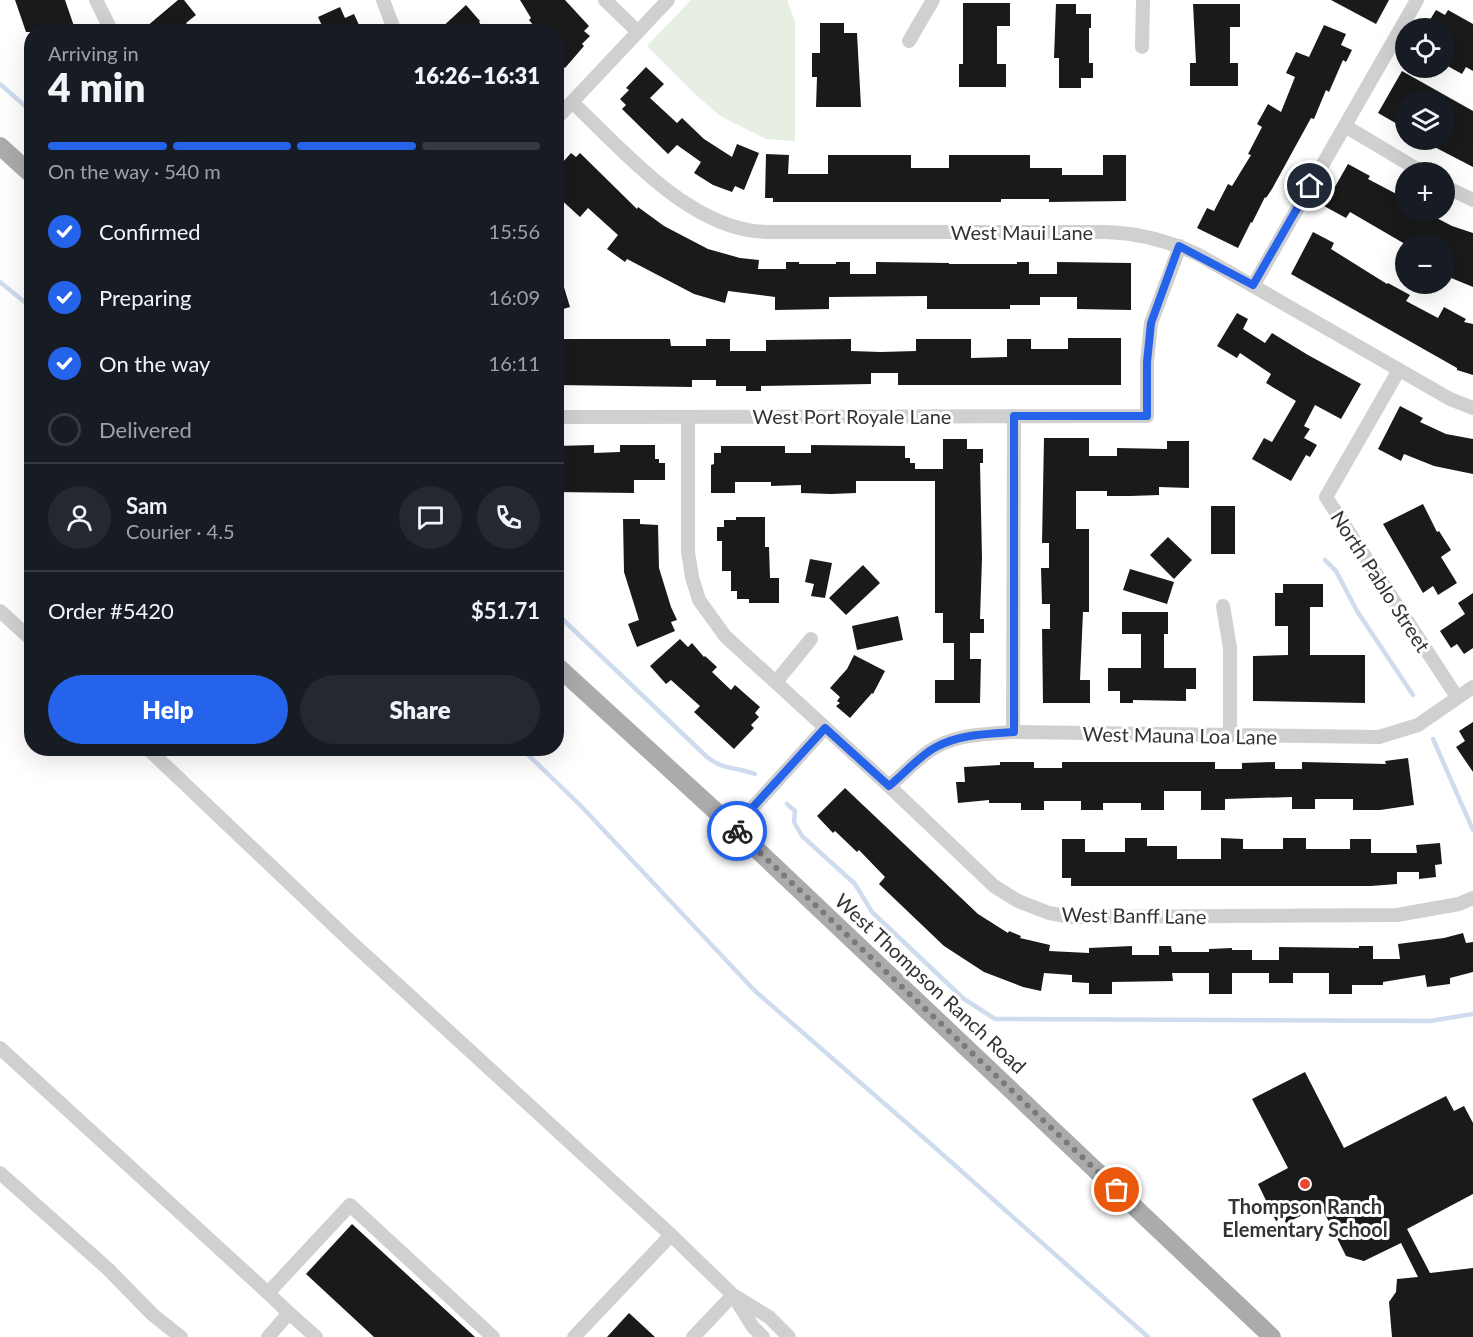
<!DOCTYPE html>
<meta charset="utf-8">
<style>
:root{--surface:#171b24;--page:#242831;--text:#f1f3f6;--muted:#9ea1a6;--line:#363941;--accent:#2563eb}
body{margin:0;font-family:Lato,sans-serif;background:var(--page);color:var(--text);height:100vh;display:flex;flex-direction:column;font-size:22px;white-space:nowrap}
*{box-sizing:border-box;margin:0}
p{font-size:20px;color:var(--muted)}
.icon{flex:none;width:33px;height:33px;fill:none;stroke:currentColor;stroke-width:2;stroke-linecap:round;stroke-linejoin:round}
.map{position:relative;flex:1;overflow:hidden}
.panel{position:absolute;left:24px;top:24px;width:540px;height:732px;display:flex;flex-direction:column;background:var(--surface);border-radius:24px;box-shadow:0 6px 24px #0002}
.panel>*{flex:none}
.controls{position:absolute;left:1395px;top:18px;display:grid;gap:12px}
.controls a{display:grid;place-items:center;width:60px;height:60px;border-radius:50%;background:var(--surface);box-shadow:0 6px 24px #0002;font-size:30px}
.pin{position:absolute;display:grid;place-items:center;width:51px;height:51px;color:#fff;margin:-26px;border:3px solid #fff;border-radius:50%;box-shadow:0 2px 6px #0007}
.courier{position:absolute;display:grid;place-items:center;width:60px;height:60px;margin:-30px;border:4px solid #2563eb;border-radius:50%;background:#fff;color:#222;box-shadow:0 2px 8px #0007}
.overview em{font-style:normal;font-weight:800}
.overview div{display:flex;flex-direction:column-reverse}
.overview{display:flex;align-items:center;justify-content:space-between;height:102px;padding:0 24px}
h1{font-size:39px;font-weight:800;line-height:45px}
.bar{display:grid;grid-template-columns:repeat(4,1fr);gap:9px 6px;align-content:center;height:72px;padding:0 24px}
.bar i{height:8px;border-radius:4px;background:var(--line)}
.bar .selected{background:var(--accent)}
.bar p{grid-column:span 4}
.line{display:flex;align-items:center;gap:15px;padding:0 24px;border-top:2px solid var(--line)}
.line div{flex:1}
.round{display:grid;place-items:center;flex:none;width:63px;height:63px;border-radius:32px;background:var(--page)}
ol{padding:0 24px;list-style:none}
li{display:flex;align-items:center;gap:18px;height:66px}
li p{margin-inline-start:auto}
li .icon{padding:6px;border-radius:50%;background:var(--accent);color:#fff;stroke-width:4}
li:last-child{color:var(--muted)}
li i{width:33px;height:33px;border:3px solid var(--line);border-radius:50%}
.button{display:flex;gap:12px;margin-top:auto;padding:12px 24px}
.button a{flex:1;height:69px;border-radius:36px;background:var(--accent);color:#fff;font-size:24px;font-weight:800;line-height:69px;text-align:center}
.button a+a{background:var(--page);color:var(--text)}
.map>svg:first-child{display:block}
.green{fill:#e6efe1}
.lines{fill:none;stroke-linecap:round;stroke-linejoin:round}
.stream{stroke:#cedcee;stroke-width:4.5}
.building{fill:#1a1a1a}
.minor{stroke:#d0d0d0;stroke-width:14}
.major{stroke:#ababab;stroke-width:18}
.done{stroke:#7a7a7a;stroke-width:6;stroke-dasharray:0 10.8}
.route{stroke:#2563eb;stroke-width:8}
.poi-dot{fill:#e94835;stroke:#fff;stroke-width:2}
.labels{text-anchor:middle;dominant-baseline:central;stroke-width:6;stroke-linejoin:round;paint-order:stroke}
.street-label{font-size:20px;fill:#333;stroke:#fff}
.poi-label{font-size:20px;font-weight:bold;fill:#333;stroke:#fff}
</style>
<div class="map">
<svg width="1473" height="1337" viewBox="0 0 1473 1337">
<rect width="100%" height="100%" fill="#fff"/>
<path class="green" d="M 691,0 L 787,0 L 795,21 L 795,141 L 766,139 L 720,116 L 697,96 L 647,46 Z"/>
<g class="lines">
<g class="stream">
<path d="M 0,84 L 32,112"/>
<path d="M 0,282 L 32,308"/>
<path d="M 1325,560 L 1336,571 L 1357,611 L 1413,695"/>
<path d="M 556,613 L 707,757 C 723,770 737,767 755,774"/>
<path d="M 1433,739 L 1473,830"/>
<path d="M 521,748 L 580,805 L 755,991 L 932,1145 L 1148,1337"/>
<path d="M 787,804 L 795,811 L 794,822 L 802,836 L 855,884 L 872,912 L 964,999 L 995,1019 L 1430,1021 L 1473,1014"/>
</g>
</g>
<g class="building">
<path d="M 15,0 L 65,0 L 76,32 L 26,32 Z"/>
<path d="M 178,0 L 184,0 L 196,15 L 186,23 L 195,32 L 140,32 Z"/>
<path d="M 520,0 L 565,0 L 589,26 L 584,31 L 590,36 L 582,44 L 584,46 L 565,68 L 556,60 L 556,32 L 539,32 L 529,20 L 531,18 Z"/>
<path d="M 1331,0 L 1389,0 L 1376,24 Z"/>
<path d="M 963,3 L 1010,3 L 1010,26 L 997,26 L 997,64 L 1006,64 L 1006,87 L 959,87 L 959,64 L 963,64 Z"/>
<path d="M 1056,4 L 1076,4 L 1076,14 L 1091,14 L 1091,28 L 1089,28 L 1089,63 L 1093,63 L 1093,78 L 1081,78 L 1081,88 L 1059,88 L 1059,58 L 1054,58 Z"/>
<path d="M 1193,4 L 1240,4 L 1240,27 L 1230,27 L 1230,63 L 1238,63 L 1238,86 L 1190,86 L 1190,63 L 1196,63 Z"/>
<path d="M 466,5 L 480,21 L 479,22 L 486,32 L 437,32 Z"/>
<path d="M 340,7 L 345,18 L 354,14 L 359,25 L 345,32 L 325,32 L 318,17 Z"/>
<path d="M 1436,10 L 1445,15 L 1448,10 L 1473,24 L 1473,71 L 1466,67 L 1462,74 L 1444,64 L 1444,28 L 1425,28 Z"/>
<path d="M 820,23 L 844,23 L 844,33 L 857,33 L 861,107 L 816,107 L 817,77 L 812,77 L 812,53 L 820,53 Z"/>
<path d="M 1324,25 L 1346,34 L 1341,45 L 1352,50 L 1346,62 L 1343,60 L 1329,92 L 1326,90 L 1314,119 L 1311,118 L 1272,189 L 1266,198 L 1265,197 L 1252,223 L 1251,222 L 1238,248 L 1197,228 L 1207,208 L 1214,211 L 1228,184 L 1232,186 L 1251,155 L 1248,154 L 1262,127 L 1257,124 L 1268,104 L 1281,112 L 1295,77 L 1286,73 L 1296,52 L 1309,57 Z"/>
<path d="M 646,67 L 664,84 L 650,98 L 677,123 L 682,118 L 704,139 L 732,157 L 737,144 L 759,153 L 744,190 L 735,186 L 732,192 L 713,185 L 694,173 L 701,162 L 677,145 L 668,154 L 622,109 L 626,105 L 620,99 L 629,90 L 626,88 Z"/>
<path d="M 1402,71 L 1473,111 L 1473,167 L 1421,140 L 1444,140 L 1444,100 L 1406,100 L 1406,129 L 1378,113 Z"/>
<path d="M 571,153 L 576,157 L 580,153 L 637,209 L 638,207 L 664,226 L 708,249 L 740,258 L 759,260 L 758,269 L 786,269 L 786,262 L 799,262 L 799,264 L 836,264 L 836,262 L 850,262 L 850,274 L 876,274 L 876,262 L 949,263 L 949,264 L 1017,264 L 1017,262 L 1029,262 L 1029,274 L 1057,274 L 1057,262 L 1131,263 L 1131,310 L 1077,309 L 1077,297 L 1040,297 L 1040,305 L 1010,305 L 1010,309 L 927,309 L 927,296 L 829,297 L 829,309 L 775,310 L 775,297 L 728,291 L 725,303 L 694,294 L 627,259 L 625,262 L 607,249 L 618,235 L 588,208 L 580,217 L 556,195 L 556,156 L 563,162 Z"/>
<path d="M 766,154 L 789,155 L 788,174 L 828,174 L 828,155 L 911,155 L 911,168 L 949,168 L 949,155 L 1030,155 L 1030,168 L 1062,168 L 1062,175 L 1103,175 L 1103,155 L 1126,155 L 1126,201 L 1049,202 L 1049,199 L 1001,199 L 1001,202 L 773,202 L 773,198 L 765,198 Z"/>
<path d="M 1348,164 L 1370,176 L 1368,179 L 1406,199 L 1406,212 L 1425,212 L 1452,226 L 1473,233 L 1473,287 L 1444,275 L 1444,244 L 1405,244 L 1350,212 L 1346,218 L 1324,206 Z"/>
<path d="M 1313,232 L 1334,243 L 1331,249 L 1387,284 L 1388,283 L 1410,295 L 1406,301 L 1438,318 L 1444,307 L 1466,319 L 1464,322 L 1473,324 L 1473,375 L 1457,370 L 1457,368 L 1291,274 Z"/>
<path d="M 559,271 L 570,307 L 556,311 L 556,272 Z"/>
<path d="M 1237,313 L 1248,319 L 1243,329 L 1265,343 L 1272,333 L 1308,355 L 1361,384 L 1341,419 L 1315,405 L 1304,426 L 1310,429 L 1304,438 L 1317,445 L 1310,457 L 1306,455 L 1291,481 L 1252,459 L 1264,438 L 1272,442 L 1296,401 L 1266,383 L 1271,374 L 1240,353 L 1237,358 L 1217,346 Z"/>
<path d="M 1068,338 L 1121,338 L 1121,385 L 898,385 L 898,373 L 871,373 L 871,384 L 761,386 L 761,391 L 746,391 L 746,386 L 716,386 L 716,380 L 692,380 L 692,387 L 556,385 L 556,339 L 670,339 L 671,346 L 706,346 L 706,339 L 730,339 L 730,351 L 766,351 L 766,340 L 851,339 L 851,351 L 881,352 L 916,351 L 916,339 L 971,339 L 971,358 L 1007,357 L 1007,339 L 1031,339 L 1031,349 L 1068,349 Z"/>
<path d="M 1400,406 L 1423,418 L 1420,422 L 1446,434 L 1473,439 L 1473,474 L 1434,466 L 1404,454 L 1401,461 L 1378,449 Z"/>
<path d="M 1044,438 L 1089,438 L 1089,456 L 1117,456 L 1117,448 L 1167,449 L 1167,441 L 1189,441 L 1189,488 L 1159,487 L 1159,495 L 1130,496 L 1107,496 L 1107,491 L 1076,491 L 1076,529 L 1089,529 L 1089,612 L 1083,612 L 1080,680 L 1090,680 L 1090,703 L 1043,703 L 1042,629 L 1050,629 L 1050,604 L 1042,604 L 1041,568 L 1049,568 L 1049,543 L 1042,543 Z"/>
<path d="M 943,439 L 967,439 L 967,449 L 983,449 L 983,463 L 980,463 L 982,558 L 980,619 L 984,619 L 984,633 L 970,633 L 970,659 L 981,659 L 980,703 L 935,703 L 935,680 L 954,680 L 954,643 L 943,643 L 943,613 L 935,613 L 935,481 L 856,481 L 856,493 L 831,494 L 801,493 L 801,485 L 771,486 L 771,482 L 735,482 L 735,493 L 711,493 L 711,465 L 714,464 L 714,453 L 721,453 L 721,446 L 785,446 L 785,453 L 811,453 L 811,445 L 905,446 L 905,458 L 910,458 L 910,463 L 915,463 L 915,469 L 943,469 Z"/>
<path d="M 594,445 L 594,453 L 620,452 L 620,445 L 655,445 L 655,459 L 659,459 L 659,463 L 665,463 L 665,480 L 634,480 L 634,493 L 556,492 L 556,446 Z"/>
<path d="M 1423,504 L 1437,532 L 1439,531 L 1451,550 L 1441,557 L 1457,583 L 1438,595 L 1433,586 L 1423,593 L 1383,524 Z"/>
<rect x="1211" y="506" width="24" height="48"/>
<path d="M 736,517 L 765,517 L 765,547 L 769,547 L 770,578 L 779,578 L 779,603 L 749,603 L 749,599 L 737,599 L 737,591 L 731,591 L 731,571 L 722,571 L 722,541 L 717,541 L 717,527 L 724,527 L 724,520 L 736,520 Z"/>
<path d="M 623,519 L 640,519 L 640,524 L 658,525 L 659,568 L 671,607 L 677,620 L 671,622 L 675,631 L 637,647 L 628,624 L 639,620 L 624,572 Z"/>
<path d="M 1168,537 L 1192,560 L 1174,579 L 1150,555 Z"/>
<path d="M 810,559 L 832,563 L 825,598 L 811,596 L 814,584 L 805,582 Z"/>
<path d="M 863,565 L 880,583 L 846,615 L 829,598 Z"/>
<path d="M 1130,569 L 1174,582 L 1167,604 L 1123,590 Z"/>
<path d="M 1283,584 L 1323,584 L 1323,607 L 1310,607 L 1310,655 L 1365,655 L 1365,703 L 1253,701 L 1253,656 L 1288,655 L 1288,626 L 1275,626 L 1275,593 L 1283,593 Z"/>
<path d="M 1473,593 L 1473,648 L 1464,654 L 1457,644 L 1451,648 L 1440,631 L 1465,614 L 1458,603 Z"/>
<path d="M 1122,612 L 1168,612 L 1168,634 L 1164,634 L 1164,668 L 1196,668 L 1196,689 L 1186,689 L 1186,701 L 1133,700 L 1133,703 L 1120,703 L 1120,691 L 1108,691 L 1108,668 L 1141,668 L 1141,634 L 1122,634 Z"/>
<path d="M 898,616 L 903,640 L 857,650 L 852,626 Z"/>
<path d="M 680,639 L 688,647 L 692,643 L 704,657 L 705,656 L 717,667 L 712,672 L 731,690 L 735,685 L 760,707 L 755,713 L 759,717 L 751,725 L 754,728 L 734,749 L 694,712 L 700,706 L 671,680 L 666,684 L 650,666 Z"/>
<path d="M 854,655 L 885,671 L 873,694 L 872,693 L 850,718 L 836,706 L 840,703 L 837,701 L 840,697 L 830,688 L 847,669 Z"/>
<path d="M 1473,722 L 1473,772 L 1456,747 L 1465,741 L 1459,731 Z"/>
<path d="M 1408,758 L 1414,805 L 1380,810 L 1353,810 L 1353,799 L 1315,799 L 1315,809 L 1292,809 L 1292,797 L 1225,799 L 1225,810 L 1201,810 L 1201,791 L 1164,791 L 1164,810 L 1141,810 L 1141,803 L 1103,803 L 1103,810 L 1081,810 L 1081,801 L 1044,801 L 1044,810 L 1021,810 L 1021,803 L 989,803 L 989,800 L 958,803 L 956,782 L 965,782 L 964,767 L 1000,765 L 1000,762 L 1034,762 L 1034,768 L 1062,768 L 1062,762 L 1215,762 L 1215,769 L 1242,769 L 1242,763 L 1275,762 L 1275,769 L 1302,769 L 1302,762 L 1386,764 L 1385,761 Z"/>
<path d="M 845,788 L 978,914 L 1008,933 L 1009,931 L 1021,936 L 1020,938 L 1050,945 L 1049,951 L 1089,953 L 1089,948 L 1132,946 L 1132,955 L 1159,955 L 1159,946 L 1171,946 L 1172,952 L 1209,952 L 1209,949 L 1232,948 L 1232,950 L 1252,950 L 1252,960 L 1279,960 L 1279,947 L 1359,948 L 1359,946 L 1373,946 L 1373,959 L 1400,959 L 1398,944 L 1444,938 L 1463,933 L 1466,943 L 1473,942 L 1473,972 L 1450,978 L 1450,984 L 1427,987 L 1425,975 L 1383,982 L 1383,985 L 1352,985 L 1352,994 L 1329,994 L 1329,973 L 1293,973 L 1293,983 L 1269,983 L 1269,973 L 1232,973 L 1232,994 L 1209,994 L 1209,973 L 1172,973 L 1173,981 L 1112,982 L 1112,994 L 1089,994 L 1089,983 L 1072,982 L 1072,975 L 1044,973 L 1041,991 L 1023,987 L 984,972 L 944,946 L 879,884 L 885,877 L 859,850 L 857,852 L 835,831 L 833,833 L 817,816 Z"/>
<path d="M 1125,838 L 1147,838 L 1147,846 L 1177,846 L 1177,859 L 1221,859 L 1221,838 L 1243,839 L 1243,849 L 1283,849 L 1283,838 L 1306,838 L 1306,849 L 1350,849 L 1350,839 L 1371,839 L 1371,853 L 1417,853 L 1416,845 L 1440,843 L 1442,864 L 1435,865 L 1436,877 L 1419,879 L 1419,872 L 1397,872 L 1397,884 L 1371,886 L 1071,886 L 1071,878 L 1062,878 L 1062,839 L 1085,839 L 1085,852 L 1125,852 Z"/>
<path d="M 1305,1072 L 1344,1148 L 1446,1096 L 1454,1111 L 1464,1106 L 1473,1123 L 1473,1194 L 1407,1229 L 1430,1273 L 1473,1268 L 1473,1337 L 1392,1337 L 1389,1302 L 1396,1292 L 1397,1279 L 1418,1277 L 1401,1243 L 1364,1261 L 1346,1256 L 1321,1206 L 1286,1223 L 1283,1217 L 1276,1221 L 1258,1184 L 1288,1168 L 1252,1099 Z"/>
<path d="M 352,1224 L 475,1337 L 374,1337 L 306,1274 Z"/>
<path d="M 629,1313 L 655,1337 L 607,1337 Z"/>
</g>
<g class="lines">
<g class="minor">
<path d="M 96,0 L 112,32"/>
<path d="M 383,0 L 395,32"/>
<path d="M 605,0 L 638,32"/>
<path d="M 909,41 L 933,0"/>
<path d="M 1142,47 L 1143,0"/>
<path d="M 572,102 C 621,148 679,217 748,230 C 757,232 766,232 775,232 L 1106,232 C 1139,233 1169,241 1199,255 L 1450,399 L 1473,408"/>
<path d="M 556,119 L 668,0"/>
<path d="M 1345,126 L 1422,172"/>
<path d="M 1444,186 L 1473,200"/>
<path d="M 1253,286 L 1417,0"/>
<path d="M 1399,370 L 1326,497 L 1457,697"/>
<path d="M 556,417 L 1147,416 L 1147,362 L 1151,323 L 1180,246"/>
<path d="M 688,417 L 688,552 L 692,577 L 699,600 L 725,636 L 889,786 L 994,886 L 1018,901 L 1049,913 L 1071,917 L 1397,915 L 1459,904 L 1473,898"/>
<path d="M 1223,606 L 1230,648 L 1230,735"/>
<path d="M 0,611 L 32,640"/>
<path d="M 776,682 L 811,639"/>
<path d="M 1013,732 L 1014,416"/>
<path d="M 147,748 L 348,939 L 671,1235"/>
<path d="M 889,786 C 904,774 919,756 936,747 C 960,734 987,734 1013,732 L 1379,737 L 1418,725 L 1473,687"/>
<path d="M 734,828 L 825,728"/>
<path d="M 0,1048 L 268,1293"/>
<path d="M 0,1173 L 108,1269 L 153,1315 L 181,1337"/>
<path d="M 736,1300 L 753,1327 L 763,1337"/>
<path d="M 289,1313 L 268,1293 L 350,1205 L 493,1337"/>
<path d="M 268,1337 L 289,1313 L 316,1337"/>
<path d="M 574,1337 L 671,1235 L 733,1295 L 769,1317 L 789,1337"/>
<path d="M 693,1337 L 733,1295"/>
</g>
<g class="major">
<path d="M 0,146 L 32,175"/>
<path d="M 556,665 L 734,828 L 1272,1337"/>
</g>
</g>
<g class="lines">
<path class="done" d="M 737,831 L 1117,1190"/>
<path class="route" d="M 737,831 L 734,828 L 825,728 L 889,786 C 904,774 919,756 936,747 C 960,734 987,734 1014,732 L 1014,416 L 1147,416 L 1147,362 L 1151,323 L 1179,246 L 1253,285 L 1310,186"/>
</g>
<circle class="poi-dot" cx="1305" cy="1184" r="6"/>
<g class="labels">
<g class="street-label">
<text x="1022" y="232">West Maui Lane</text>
<text x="852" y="416">West Port Royale Lane</text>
<text transform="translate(1381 581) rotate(57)">North Pablo Street</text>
<text transform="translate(1180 735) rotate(1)">West Mauna Loa Lane</text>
<text transform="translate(1134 915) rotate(1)">West Banff Lane</text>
<text transform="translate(931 983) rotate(43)">West Thompson Ranch Road</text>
</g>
<g class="poi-label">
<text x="1305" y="1206">Thompson Ranch<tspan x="1305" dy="23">Elementary School</tspan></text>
</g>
</g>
</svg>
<div class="controls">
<a><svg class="icon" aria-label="locate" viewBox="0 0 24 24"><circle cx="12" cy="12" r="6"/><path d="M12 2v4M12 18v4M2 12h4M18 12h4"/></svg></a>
<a><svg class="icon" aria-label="layers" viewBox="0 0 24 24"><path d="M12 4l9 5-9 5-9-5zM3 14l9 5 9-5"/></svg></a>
<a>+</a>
<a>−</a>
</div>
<div class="pin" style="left:1117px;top:1190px;background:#ea580c"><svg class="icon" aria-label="bag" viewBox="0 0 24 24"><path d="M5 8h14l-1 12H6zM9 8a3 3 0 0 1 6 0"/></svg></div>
<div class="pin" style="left:1310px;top:186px;background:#1f2937"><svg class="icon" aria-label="home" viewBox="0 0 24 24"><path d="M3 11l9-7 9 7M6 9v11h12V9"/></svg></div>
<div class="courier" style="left:737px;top:831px"><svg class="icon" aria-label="bike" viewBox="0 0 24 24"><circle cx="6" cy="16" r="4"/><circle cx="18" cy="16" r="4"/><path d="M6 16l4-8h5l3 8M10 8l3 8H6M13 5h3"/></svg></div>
<section class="panel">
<div class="overview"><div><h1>4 min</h1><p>Arriving in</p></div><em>16:26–16:31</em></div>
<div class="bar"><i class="selected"></i><i class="selected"></i><i class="selected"></i><i></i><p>On the way · 540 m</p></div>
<ol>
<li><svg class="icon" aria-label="check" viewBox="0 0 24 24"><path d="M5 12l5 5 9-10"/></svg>Confirmed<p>15:56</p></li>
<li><svg class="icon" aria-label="check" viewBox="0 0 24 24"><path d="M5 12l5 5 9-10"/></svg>Preparing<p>16:09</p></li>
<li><svg class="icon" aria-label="check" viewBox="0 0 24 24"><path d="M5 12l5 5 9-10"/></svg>On the way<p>16:11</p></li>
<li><i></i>Delivered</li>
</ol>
<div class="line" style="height:108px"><a class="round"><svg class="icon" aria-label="person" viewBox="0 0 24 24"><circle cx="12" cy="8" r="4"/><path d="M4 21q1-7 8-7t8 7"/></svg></a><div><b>Sam</b><p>Courier · 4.5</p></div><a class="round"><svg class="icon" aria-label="chat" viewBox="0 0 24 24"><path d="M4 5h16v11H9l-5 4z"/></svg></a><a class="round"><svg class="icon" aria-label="phone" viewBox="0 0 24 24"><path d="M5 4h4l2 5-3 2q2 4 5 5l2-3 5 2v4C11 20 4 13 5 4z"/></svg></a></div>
<div class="line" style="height:78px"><div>Order #5420</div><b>$51.71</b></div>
<div class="button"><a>Help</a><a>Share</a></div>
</section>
</div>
